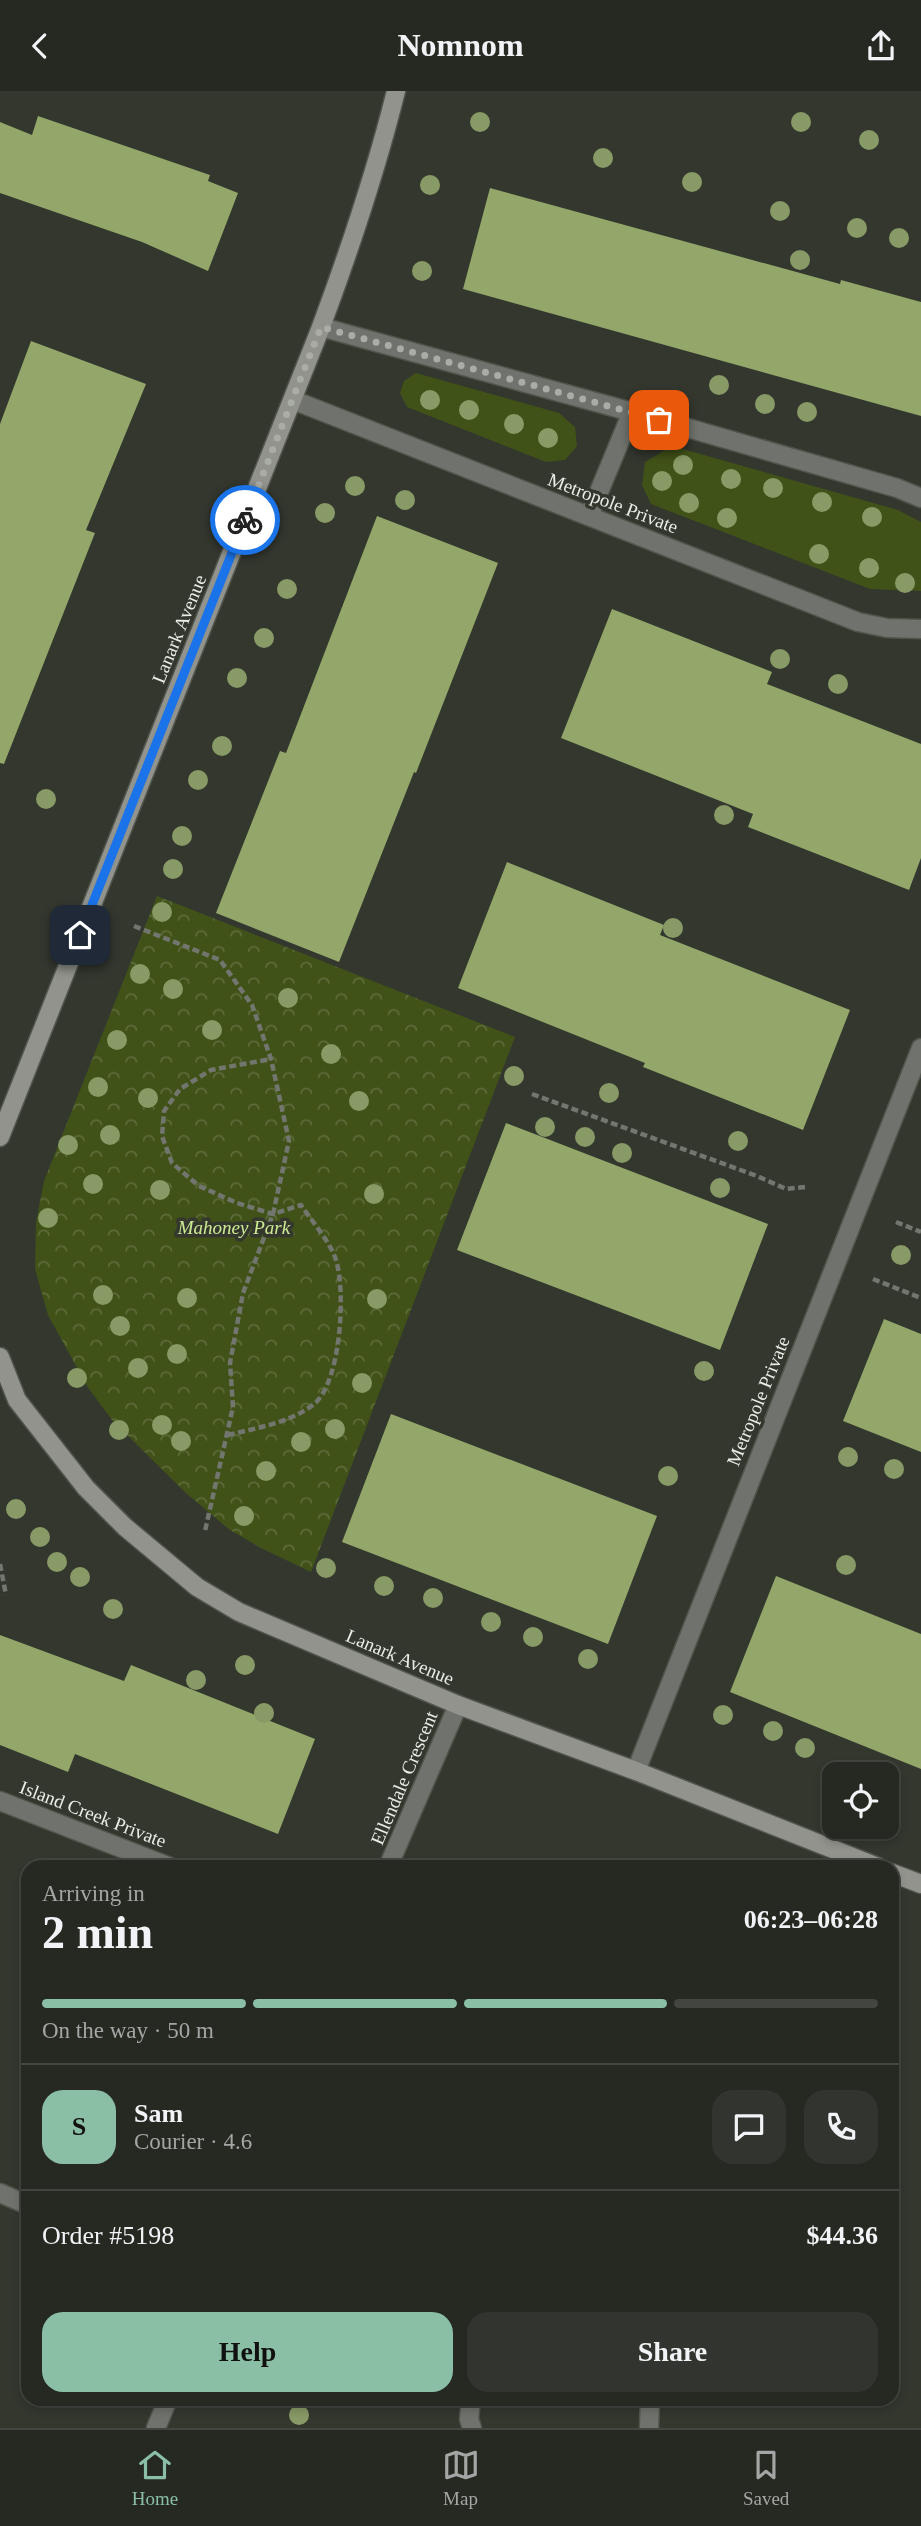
<!DOCTYPE html>
<meta charset="utf-8">
<style>
:root{--surface:#262922;--page:#32352f;--text:#f1f3f6;--muted:#a4a6a5;--line:#424540;--accent:#8abfa5}
body{margin:0;font-family:"Times New Roman",serif;background:var(--page);color:var(--text);height:100vh;display:flex;flex-direction:column;font-size:26px;white-space:nowrap}
*{box-sizing:border-box;margin:0}
p{font-size:23px;color:var(--muted)}
.icon{flex:none;width:38px;height:38px;fill:none;stroke:currentColor;stroke-width:2;stroke-linecap:round;stroke-linejoin:round}
.map{position:relative;flex:1;overflow:hidden}
.details{position:absolute;left:21px;top:1769px;width:878px;height:546px;display:flex;flex-direction:column;background:var(--surface);border-radius:21px;box-shadow:0 4px 10px #0003,0 0 0 2px var(--line)}
.details>*{flex:none}
.fabs{position:absolute;left:822px;top:1671px;display:grid;gap:14px}
.fabs a{display:grid;place-items:center;width:77px;height:77px;border-radius:14px;background:var(--surface);box-shadow:0 4px 10px #0003,0 0 0 2px var(--line);font-size:35px}
.pin{position:absolute;display:grid;place-items:center;width:60px;height:60px;color:#fff;margin:-30px;border-radius:14px;box-shadow:0 4px 10px #0006}
.courier{position:absolute;display:grid;place-items:center;width:70px;height:70px;margin:-35px;border:5px solid #1a73e8;border-radius:50%;background:#fff;color:#222;box-shadow:0 2px 9px #0007}
.overview em{font-style:normal;font-weight:700}
.overview div{display:flex;flex-direction:column-reverse}
.overview{display:flex;align-items:center;justify-content:space-between;height:119px;padding:0 21px}
h1{font-size:46px;font-weight:700;line-height:52px}
.bar{display:grid;grid-template-columns:repeat(4,1fr);gap:10px 7px;align-content:center;height:84px;padding:0 21px}
.bar i{height:9px;border-radius:5px;background:var(--line)}
.bar .current{background:var(--accent)}
.bar p{grid-column:span 4}
.line{display:flex;align-items:center;gap:18px;padding:0 21px;border-top:2px solid var(--line)}
.line div{flex:1}
.round{display:grid;place-items:center;flex:none;width:74px;height:74px;border-radius:21px;background:var(--page)}
.primary-button{display:flex;gap:14px;margin-top:auto;padding:14px 21px}
.primary-button a{flex:1;height:80px;border-radius:21px;background:var(--accent);color:#111;font-size:28px;font-weight:700;line-height:80px;text-align:center}
.primary-button a+a{background:var(--page);color:var(--text)}
header{display:flex;justify-content:space-between;align-items:center;height:91px;padding:0 21px;background:var(--surface);font-size:32px;font-weight:700}
.tabs{display:flex;justify-content:space-around;align-items:center;height:98px;border-top:2px solid var(--line);background:var(--surface);font-size:19px;color:var(--muted)}
.tabs a{display:grid;justify-items:center;gap:4px}
.tabs .current{color:var(--accent)}
.map>svg:first-child{display:block}
.grass{fill:#415218}
.park{fill:url(#park-crowns)}
.building{fill:#92a769}
.lines{fill:none;stroke-linecap:round;stroke-linejoin:round}
.lane-casing{stroke:#50544b;stroke-width:21}
.street-casing{stroke:#50544b;stroke-width:21}
.secondary-casing{stroke:#50544b;stroke-width:21}
.path{stroke:#72766e;stroke-width:4.5;stroke-dasharray:7 3.5;stroke-linecap:butt}
.lane{stroke:#70726d;stroke-width:18}
.street{stroke:#70726d;stroke-width:18}
.secondary{stroke:#91938c;stroke-width:18}
.tree{fill:#889a66}
.done{stroke:#aaada6;stroke-width:7;stroke-dasharray:0 12.6}
.route{stroke:#1a73e8;stroke-width:9}
.labels{text-anchor:middle;dominant-baseline:central;stroke-width:7;stroke-linejoin:round;paint-order:stroke}
.street-label{font-size:19px;fill:#eaece6;stroke:#33372e}
.park-label{font-size:19px;font-style:italic;fill:#cdeb93;stroke:#33372e}
</style>
<header><svg class="icon" aria-label="back" viewBox="0 0 24 24"><path d="M15 5l-7 7 7 7"/></svg>Nomnom<svg class="icon" aria-label="share" viewBox="0 0 24 24"><path d="M12 15V3M7 8l5-5 5 5M5 13v7h14v-7"/></svg></header>
<div class="map">
<svg width="921" height="2337" viewBox="0 0 921 2337">
<defs>
<pattern id="park-crowns" width="20" height="18" patternUnits="userSpaceOnUse" patternTransform="scale(1.75)"><rect width="20" height="18" fill="#415218"/><path d="M2 6a3 3 0 1 1 6 0M12 15a3 3 0 1 1 6 0" fill="none" stroke="#5d6b3a"/></pattern>
</defs>
<rect width="100%" height="100%" fill="#33372e"/>
<g class="grass">
<path d="M 416,282 L 559,322 L 575,336 L 577,355 L 565,369 L 546,371 L 407,316 L 400,302 L 404,290 Z"/>
<path d="M 672,355 L 898,419 L 921,431 L 921,500 L 870,498 L 651,413 L 642,394 L 645,371 Z"/>
</g>
<path class="park" d="M 157,805 L 515,946 L 311,1481 L 261,1457 L 230,1439 L 187,1403 L 112,1329 L 87,1295 L 48,1224 L 35,1178 L 36,1131 L 44,1090 Z"/>
<g class="building">
<path d="M 38,25 L 210,84 L 208,90 L 238,102 L 208,180 L 142,151 L 0,102 L 0,31 L 32,44 Z"/>
<path d="M 490,97 L 840,193 L 841,189 L 921,211 L 921,325 L 463,198 Z"/>
<path d="M 31,250 L 146,293 L 86,439 L 95,442 L 4,673 L 0,672 L 0,333 Z"/>
<path d="M 377,425 L 498,472 L 416,682 L 414,681 L 339,871 L 216,822 L 280,660 L 286,662 Z"/>
<path d="M 612,518 L 772,581 L 767,593 L 921,653 L 921,767 L 909,799 L 748,736 L 753,723 L 561,647 Z"/>
<path d="M 507,771 L 664,834 L 660,844 L 850,919 L 803,1039 L 643,976 L 645,972 L 458,897 Z"/>
<path d="M 506,1032 L 768,1133 L 720,1259 L 457,1159 Z"/>
<path d="M 884,1228 L 921,1243 L 921,1361 L 843,1330 Z"/>
<path d="M 391,1323 L 657,1425 L 608,1553 L 342,1451 Z"/>
<path d="M 776,1485 L 921,1543 L 921,1678 L 730,1601 Z"/>
<path d="M 0,1544 L 124,1590 L 131,1574 L 315,1648 L 278,1743 L 75,1663 L 68,1681 L 0,1654 Z"/>
</g>
<g class="lines">
<g class="lane-casing">
<g id="lane">
<path d="M 589,425 L 632,321"/>
<path d="M 471,2308 L 469,2328 L 472,2337"/>
<path d="M 649,2337 L 650,2308"/>
</g>
</g>
<g class="street-casing">
<g id="street">
<path d="M 321,236 L 632,321 L 897,397 L 921,407"/>
<path d="M 293,309 L 858,531 L 887,537 L 921,538"/>
<path d="M 636,1680 L 921,957"/>
<path d="M 0,1710 L 170,1776"/>
<path d="M 388,1776 L 458,1614"/>
<path d="M 0,2102 L 28,2114"/>
<path d="M 156,2337 L 168,2308"/>
</g>
</g>
<g class="secondary-casing">
<g id="secondary">
<path d="M 0,1046 L 321,236 C 350,158 376,80 396,0"/>
<path d="M 0,1266 L 17,1309 L 86,1397 L 125,1436 L 197,1496 L 239,1521 L 458,1614 L 636,1680 L 878,1776"/>
<path d="M 892,1782 L 921,1793"/>
</g>
</g>
<g class="path">
<path d="M 134,835 L 220,869 L 252,914 L 271,968 L 289,1050 L 273,1123 L 243,1202 L 230,1272 L 233,1316 L 205,1440"/>
<path d="M 532,1003 L 757,1085 L 786,1098 L 805,1096"/>
<path d="M 896,1131 L 921,1141"/>
<path d="M 873,1188 L 921,1207"/>
<path d="M 228,1344 C 256,1337 290,1332 314,1313 C 341,1291 346,1201 336,1169 C 331,1152 311,1129 301,1114 L 273,1123 L 237,1112 L 199,1095 L 172,1072 L 162,1045 L 164,1020 L 180,998 L 211,979 L 271,968"/>
<path d="M 0,1473 L 6,1504"/>
</g>
<use href="#lane" class="lane"/>
<use href="#street" class="street"/>
<use href="#secondary" class="secondary"/>
</g>
<g class="tree">
<circle cx="480" cy="31" r="10"/>
<circle cx="801" cy="31" r="10"/>
<circle cx="869" cy="49" r="10"/>
<circle cx="603" cy="67" r="10"/>
<circle cx="692" cy="91" r="10"/>
<circle cx="430" cy="94" r="10"/>
<circle cx="780" cy="120" r="10"/>
<circle cx="857" cy="137" r="10"/>
<circle cx="899" cy="147" r="10"/>
<circle cx="800" cy="169" r="10"/>
<circle cx="422" cy="180" r="10"/>
<circle cx="719" cy="294" r="10"/>
<circle cx="430" cy="309" r="10"/>
<circle cx="765" cy="313" r="10"/>
<circle cx="469" cy="319" r="10"/>
<circle cx="807" cy="321" r="10"/>
<circle cx="514" cy="333" r="10"/>
<circle cx="548" cy="347" r="10"/>
<circle cx="683" cy="374" r="10"/>
<circle cx="731" cy="388" r="10"/>
<circle cx="662" cy="390" r="10"/>
<circle cx="355" cy="395" r="10"/>
<circle cx="773" cy="397" r="10"/>
<circle cx="405" cy="409" r="10"/>
<circle cx="822" cy="411" r="10"/>
<circle cx="689" cy="412" r="10"/>
<circle cx="325" cy="422" r="10"/>
<circle cx="872" cy="426" r="10"/>
<circle cx="727" cy="427" r="10"/>
<circle cx="819" cy="463" r="10"/>
<circle cx="869" cy="477" r="10"/>
<circle cx="905" cy="492" r="10"/>
<circle cx="287" cy="498" r="10"/>
<circle cx="264" cy="547" r="10"/>
<circle cx="780" cy="568" r="10"/>
<circle cx="237" cy="587" r="10"/>
<circle cx="838" cy="593" r="10"/>
<circle cx="222" cy="655" r="10"/>
<circle cx="198" cy="689" r="10"/>
<circle cx="46" cy="708" r="10"/>
<circle cx="724" cy="724" r="10"/>
<circle cx="182" cy="745" r="10"/>
<circle cx="173" cy="778" r="10"/>
<circle cx="162" cy="821" r="10"/>
<circle cx="673" cy="837" r="10"/>
<circle cx="140" cy="883" r="10"/>
<circle cx="173" cy="898" r="10"/>
<circle cx="288" cy="907" r="10"/>
<circle cx="212" cy="939" r="10"/>
<circle cx="117" cy="949" r="10"/>
<circle cx="331" cy="963" r="10"/>
<circle cx="514" cy="985" r="10"/>
<circle cx="98" cy="996" r="10"/>
<circle cx="609" cy="1002" r="10"/>
<circle cx="148" cy="1007" r="10"/>
<circle cx="359" cy="1010" r="10"/>
<circle cx="545" cy="1036" r="10"/>
<circle cx="110" cy="1044" r="10"/>
<circle cx="585" cy="1046" r="10"/>
<circle cx="738" cy="1050" r="10"/>
<circle cx="68" cy="1054" r="10"/>
<circle cx="622" cy="1062" r="10"/>
<circle cx="93" cy="1093" r="10"/>
<circle cx="720" cy="1097" r="10"/>
<circle cx="160" cy="1099" r="10"/>
<circle cx="374" cy="1103" r="10"/>
<circle cx="48" cy="1127" r="10"/>
<circle cx="901" cy="1164" r="10"/>
<circle cx="103" cy="1204" r="10"/>
<circle cx="187" cy="1207" r="10"/>
<circle cx="377" cy="1208" r="10"/>
<circle cx="120" cy="1235" r="10"/>
<circle cx="177" cy="1263" r="10"/>
<circle cx="138" cy="1277" r="10"/>
<circle cx="704" cy="1280" r="10"/>
<circle cx="77" cy="1287" r="10"/>
<circle cx="362" cy="1292" r="10"/>
<circle cx="162" cy="1334" r="10"/>
<circle cx="335" cy="1338" r="10"/>
<circle cx="119" cy="1339" r="10"/>
<circle cx="181" cy="1350" r="10"/>
<circle cx="301" cy="1351" r="10"/>
<circle cx="848" cy="1366" r="10"/>
<circle cx="894" cy="1378" r="10"/>
<circle cx="266" cy="1380" r="10"/>
<circle cx="668" cy="1385" r="10"/>
<circle cx="16" cy="1418" r="10"/>
<circle cx="244" cy="1425" r="10"/>
<circle cx="40" cy="1446" r="10"/>
<circle cx="57" cy="1471" r="10"/>
<circle cx="846" cy="1474" r="10"/>
<circle cx="326" cy="1477" r="10"/>
<circle cx="80" cy="1486" r="10"/>
<circle cx="384" cy="1495" r="10"/>
<circle cx="433" cy="1507" r="10"/>
<circle cx="113" cy="1518" r="10"/>
<circle cx="491" cy="1531" r="10"/>
<circle cx="533" cy="1546" r="10"/>
<circle cx="588" cy="1568" r="10"/>
<circle cx="245" cy="1574" r="10"/>
<circle cx="196" cy="1589" r="10"/>
<circle cx="264" cy="1622" r="10"/>
<circle cx="723" cy="1624" r="10"/>
<circle cx="773" cy="1640" r="10"/>
<circle cx="805" cy="1657" r="10"/>
<circle cx="299" cy="2324" r="10"/>
</g>
<g class="lines">
<path class="done" d="M 245,429 L 321,236 L 659,329"/>
<path class="route" d="M 80,844 L 245,429"/>
</g>
<g class="labels">
<g class="street-label">
<text transform="translate(613 412) rotate(21)">Metropole Private</text>
<text transform="translate(179 538) rotate(-68)">Lanark Avenue</text>
<text transform="translate(758 1310) rotate(-68)">Metropole Private</text>
<text transform="translate(400 1566) rotate(23)">Lanark Avenue</text>
<text transform="translate(404 1687) rotate(-67)">Ellendale Crescent</text>
<text transform="translate(93 1723) rotate(21)">Island Creek Private</text>
</g>
<g class="park-label">
<text x="234" y="1136">Mahoney Park</text>
</g>
</g>
</svg>
<div class="fabs">
<a><svg class="icon" aria-label="locate" viewBox="0 0 24 24"><circle cx="12" cy="12" r="6"/><path d="M12 2v4M12 18v4M2 12h4M18 12h4"/></svg></a>
</div>
<div class="pin" style="left:659px;top:329px;background:#ea580c"><svg class="icon" aria-label="bag" viewBox="0 0 24 24"><path d="M5 8h14l-1 12H6zM9 8a3 3 0 0 1 6 0"/></svg></div>
<div class="pin" style="left:80px;top:844px;background:#1f2937"><svg class="icon" aria-label="home" viewBox="0 0 24 24"><path d="M3 11l9-7 9 7M6 9v11h12V9"/></svg></div>
<div class="courier" style="left:245px;top:429px"><svg class="icon" aria-label="bike" viewBox="0 0 24 24"><circle cx="6" cy="16" r="4"/><circle cx="18" cy="16" r="4"/><path d="M6 16l4-8h5l3 8M10 8l3 8H6M13 5h3"/></svg></div>
<section class="details">
<div class="overview"><div><h1>2 min</h1><p>Arriving in</p></div><em>06:23–06:28</em></div>
<div class="bar"><i class="current"></i><i class="current"></i><i class="current"></i><i></i><p>On the way · 50 m</p></div>
<div class="line" style="height:126px"><b class="round" style="background:var(--accent);color:#111">S</b><div><b>Sam</b><p>Courier · 4.6</p></div><a class="round"><svg class="icon" aria-label="chat" viewBox="0 0 24 24"><path d="M4 5h16v11H9l-5 4z"/></svg></a><a class="round"><svg class="icon" aria-label="phone" viewBox="0 0 24 24"><path d="M5 4h4l2 5-3 2q2 4 5 5l2-3 5 2v4C11 20 4 13 5 4z"/></svg></a></div>
<div class="line" style="height:91px"><div>Order #5198</div><b>$44.36</b></div>
<div class="primary-button"><a>Help</a><a>Share</a></div>
</section>
</div>
<nav class="tabs">
<a class="current"><svg class="icon" aria-label="home" viewBox="0 0 24 24"><path d="M3 11l9-7 9 7M6 9v11h12V9"/></svg>Home</a>
<a><svg class="icon" aria-label="map" viewBox="0 0 24 24"><path d="M3 6l6-2 6 2 6-2v14l-6 2-6-2-6 2zM9 4v14M15 6v14"/></svg>Map</a>
<a><svg class="icon" aria-label="saved" viewBox="0 0 24 24"><path d="M7 4h10v16l-5-4-5 4z"/></svg>Saved</a>
</nav>
